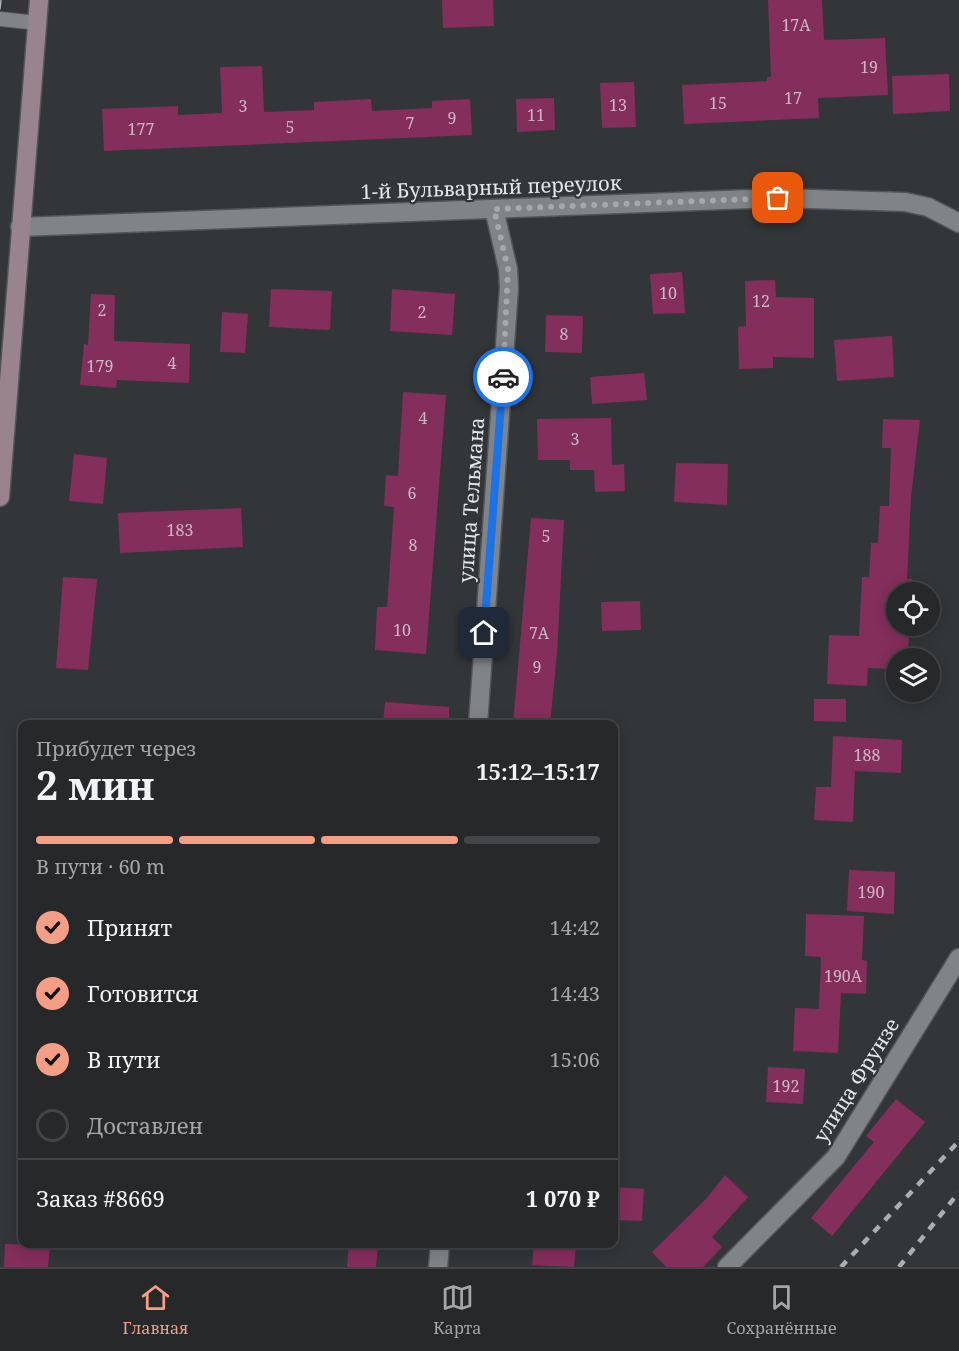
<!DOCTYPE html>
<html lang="ru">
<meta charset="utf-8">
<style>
:root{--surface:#26282a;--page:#323436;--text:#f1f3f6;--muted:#a4a6a8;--line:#424447;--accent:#f49e86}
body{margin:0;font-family:"Noto Serif",serif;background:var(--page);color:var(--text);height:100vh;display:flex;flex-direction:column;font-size:22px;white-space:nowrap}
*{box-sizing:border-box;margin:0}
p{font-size:20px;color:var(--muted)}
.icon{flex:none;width:33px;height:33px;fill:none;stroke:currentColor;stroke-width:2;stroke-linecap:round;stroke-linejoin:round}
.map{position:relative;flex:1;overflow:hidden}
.details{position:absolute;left:18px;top:720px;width:600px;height:528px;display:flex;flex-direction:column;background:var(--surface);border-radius:12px;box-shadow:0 3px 15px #0003,0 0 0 2px var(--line)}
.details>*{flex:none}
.buttons{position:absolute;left:886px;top:582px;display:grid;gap:12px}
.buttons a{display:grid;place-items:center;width:54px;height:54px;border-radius:50%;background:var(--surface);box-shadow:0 3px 15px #0003,0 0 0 2px var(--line);font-size:30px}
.pin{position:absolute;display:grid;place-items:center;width:51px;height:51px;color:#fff;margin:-26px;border-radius:12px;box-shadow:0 3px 9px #0006}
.courier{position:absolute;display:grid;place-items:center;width:60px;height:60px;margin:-30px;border:4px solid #1a73e8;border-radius:50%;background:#fff;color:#222;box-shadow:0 2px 8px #0007}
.overview em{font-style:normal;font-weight:700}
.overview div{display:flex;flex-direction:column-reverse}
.overview{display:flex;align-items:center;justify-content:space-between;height:102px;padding:0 18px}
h1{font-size:39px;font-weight:700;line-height:45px}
.bar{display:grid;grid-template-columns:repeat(4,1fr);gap:9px 6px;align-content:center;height:72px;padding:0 18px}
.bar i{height:8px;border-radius:4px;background:var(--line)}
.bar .selected{background:var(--accent)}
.bar p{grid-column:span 4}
.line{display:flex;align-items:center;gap:15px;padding:0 18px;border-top:2px solid var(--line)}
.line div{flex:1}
ol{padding:0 18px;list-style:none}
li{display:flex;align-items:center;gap:18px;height:66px}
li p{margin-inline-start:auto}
li .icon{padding:6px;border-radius:50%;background:var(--accent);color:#111;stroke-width:4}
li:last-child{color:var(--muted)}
li i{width:33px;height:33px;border:3px solid var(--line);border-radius:50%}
.dock{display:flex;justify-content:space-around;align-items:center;height:84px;border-top:2px solid var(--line);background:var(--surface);font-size:16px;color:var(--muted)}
.dock a{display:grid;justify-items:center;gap:3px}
.dock .selected{color:var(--accent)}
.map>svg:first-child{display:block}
.building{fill:#842e5b}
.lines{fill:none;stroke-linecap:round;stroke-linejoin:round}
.lane-casing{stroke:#535558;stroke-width:16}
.street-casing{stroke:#535558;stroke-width:21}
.secondary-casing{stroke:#535558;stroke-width:21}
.lane{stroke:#808487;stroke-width:14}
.street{stroke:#808487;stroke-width:18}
.secondary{stroke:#99848d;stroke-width:18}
.tram{stroke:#abadaf;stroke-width:1.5}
.rail{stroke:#abadaf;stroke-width:4.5;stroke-dasharray:8 8;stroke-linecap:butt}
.done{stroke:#a6a8aa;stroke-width:6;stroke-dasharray:0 10.8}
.route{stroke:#1a73e8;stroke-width:8}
.labels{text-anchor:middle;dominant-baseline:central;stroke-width:4.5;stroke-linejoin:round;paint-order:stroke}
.number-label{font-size:16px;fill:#ccb8c5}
.street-label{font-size:20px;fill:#e4e6e8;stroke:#333638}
</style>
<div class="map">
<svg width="959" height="1267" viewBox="0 0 959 1267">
<rect width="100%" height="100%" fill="#333638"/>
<g class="building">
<path d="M 442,0 L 493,0 L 494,26 L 443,28 Z"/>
<path d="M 768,0 L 822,0 L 824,40 L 885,38 L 888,95 L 818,98 L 819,118 L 684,124 L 682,85 L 767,81 L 767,77 L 771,77 Z"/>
<path d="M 262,66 L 264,112 L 314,110 L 314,102 L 371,99 L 372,111 L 432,108 L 432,101 L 470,99 L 472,135 L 104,151 L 102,109 L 178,106 L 178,115 L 222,113 L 220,67 Z"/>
<path d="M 949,74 L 950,111 L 893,114 L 892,76 Z"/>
<path d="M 634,82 L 636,127 L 602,128 L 600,83 Z"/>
<path d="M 554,98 L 555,130 L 517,132 L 516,99 Z"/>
<path d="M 682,272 L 685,313 L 653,314 L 650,274 Z"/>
<path d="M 775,280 L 776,297 L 814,298 L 814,358 L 773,357 L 773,368 L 739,369 L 738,327 L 746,326 L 745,281 Z"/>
<path d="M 271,289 L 332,291 L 330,330 L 269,327 Z"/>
<path d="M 392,289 L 455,294 L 452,335 L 390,331 Z"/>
<path d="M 91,294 L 115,295 L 114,341 L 190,344 L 189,383 L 117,380 L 116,388 L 80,385 L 84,344 L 88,345 Z"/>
<path d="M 222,312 L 248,314 L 245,353 L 220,352 Z"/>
<path d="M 546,315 L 583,316 L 582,353 L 545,352 Z"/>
<path d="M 892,336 L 894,377 L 837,381 L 834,340 Z"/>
<path d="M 644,373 L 647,400 L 592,404 L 590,377 Z"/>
<path d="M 403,392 L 446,395 L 426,654 L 375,650 L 377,607 L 387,607 L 394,507 L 384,506 L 386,475 L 398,476 Z"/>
<path d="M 611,418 L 612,465 L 624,464 L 625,491 L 595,492 L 594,470 L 570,470 L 570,460 L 538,460 L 537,419 Z"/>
<path d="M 883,419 L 920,420 L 911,497 L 907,579 L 912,579 L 912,592 L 897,592 L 897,626 L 910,626 L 907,658 L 897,658 L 897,669 L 868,668 L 867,686 L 827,684 L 829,635 L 859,636 L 862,577 L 869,577 L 871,543 L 878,543 L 880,506 L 889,506 L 891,448 L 882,448 Z"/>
<path d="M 74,454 L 107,458 L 103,504 L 69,501 Z"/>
<path d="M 676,463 L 728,464 L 727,505 L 674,502 Z"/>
<path d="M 241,508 L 243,547 L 120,553 L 118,513 Z"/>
<path d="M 531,518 L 564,520 L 557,654 L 550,724 L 513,724 Z"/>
<path d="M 63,577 L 97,579 L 88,670 L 56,668 Z"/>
<path d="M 640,601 L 641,630 L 602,631 L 601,602 Z"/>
<path d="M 814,699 L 846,699 L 846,722 L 814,721 Z"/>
<path d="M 385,702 L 449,707 L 449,724 L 383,724 Z"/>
<path d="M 833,736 L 902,740 L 901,773 L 855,771 L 853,822 L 814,820 L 816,787 L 831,787 Z"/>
<path d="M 849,870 L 895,872 L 894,914 L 847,911 Z"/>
<path d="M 806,914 L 864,916 L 862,960 L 867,961 L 866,994 L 841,993 L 838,1053 L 793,1051 L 795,1008 L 819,1009 L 821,957 L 805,956 Z"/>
<path d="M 768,1067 L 805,1069 L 803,1104 L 766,1102 Z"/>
<path d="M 896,1099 L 925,1122 L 832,1236 L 811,1218 L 874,1142 L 866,1136 Z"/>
<path d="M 725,1175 L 748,1197 L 712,1237 L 722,1247 L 703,1267 L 666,1267 L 652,1252 L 706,1199 Z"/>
<path d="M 614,1187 L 644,1189 L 642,1221 L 614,1220 Z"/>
<path d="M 5,1244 L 50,1246 L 48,1267 L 4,1267 Z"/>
<path d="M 349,1244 L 378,1244 L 376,1267 L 347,1267 Z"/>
<path d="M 534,1244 L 576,1244 L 574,1267 L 532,1265 Z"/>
</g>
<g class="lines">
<g class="lane-casing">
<path id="lane" d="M 0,19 L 37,23"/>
</g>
<g class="street-casing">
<g id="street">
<path d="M 20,227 L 778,198 L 905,202 L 928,207 L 959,223"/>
<path d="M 478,724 L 509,288 L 508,269 L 494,209"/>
<path d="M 438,1267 L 440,1244"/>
<path d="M 727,1267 L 836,1157 L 959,958"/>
</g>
</g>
<g class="secondary-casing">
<path id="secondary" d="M 0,497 L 39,0"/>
</g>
<use href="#lane" class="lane"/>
<use href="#street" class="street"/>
<use href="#secondary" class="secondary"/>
<path class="tram" d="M 0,9 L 1,0"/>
<g class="rail">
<path d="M 841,1267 L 959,1141"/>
<path d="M 899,1267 L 959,1192"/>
</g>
</g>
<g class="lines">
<path class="done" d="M 503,377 L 508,269 L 494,209 L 778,198"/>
<path class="route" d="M 484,633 L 503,377"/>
</g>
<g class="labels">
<g class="number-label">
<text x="796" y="25">17А</text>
<text x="869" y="67">19</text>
<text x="793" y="98">17</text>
<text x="718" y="103">15</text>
<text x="618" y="105">13</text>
<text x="243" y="106">3</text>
<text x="536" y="115">11</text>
<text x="452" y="118">9</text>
<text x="410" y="123">7</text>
<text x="290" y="127">5</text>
<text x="141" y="129">177</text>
<text x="668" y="293">10</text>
<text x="761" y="301">12</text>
<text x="102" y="310">2</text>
<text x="422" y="312">2</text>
<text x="564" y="334">8</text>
<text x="172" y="363">4</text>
<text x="100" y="366">179</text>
<text x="423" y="418">4</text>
<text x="575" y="439">3</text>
<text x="412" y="493">6</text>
<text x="180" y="530">183</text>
<text x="546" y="536">5</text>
<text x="413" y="545">8</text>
<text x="402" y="630">10</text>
<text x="539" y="633">7А</text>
<text x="537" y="667">9</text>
<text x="867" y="755">188</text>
<text x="871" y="892">190</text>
<text x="843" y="976">190А</text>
<text x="786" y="1086">192</text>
</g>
<g class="street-label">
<text transform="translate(491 187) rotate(-2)">1-й Бульварный переулок</text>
<text transform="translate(471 500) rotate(-86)">улица Тельмана</text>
<text transform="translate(856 1080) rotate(-58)">улица Фрунзе</text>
</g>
</g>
</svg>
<div class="buttons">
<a><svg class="icon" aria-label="locate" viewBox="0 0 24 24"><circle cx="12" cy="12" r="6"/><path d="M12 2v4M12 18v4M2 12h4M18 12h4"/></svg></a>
<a><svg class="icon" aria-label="layers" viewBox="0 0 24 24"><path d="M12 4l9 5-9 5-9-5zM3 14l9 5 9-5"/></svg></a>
</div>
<div class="pin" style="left:778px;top:198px;background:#ea580c"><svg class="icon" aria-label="bag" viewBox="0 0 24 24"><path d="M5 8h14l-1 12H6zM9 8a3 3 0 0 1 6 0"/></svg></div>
<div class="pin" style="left:484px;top:633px;background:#1f2937"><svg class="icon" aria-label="home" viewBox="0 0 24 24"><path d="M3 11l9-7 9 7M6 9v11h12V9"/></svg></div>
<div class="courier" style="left:503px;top:377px"><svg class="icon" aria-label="car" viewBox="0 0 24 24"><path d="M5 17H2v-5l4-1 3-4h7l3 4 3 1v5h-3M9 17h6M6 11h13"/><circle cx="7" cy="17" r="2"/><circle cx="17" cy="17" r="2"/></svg></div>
<section class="details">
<div class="overview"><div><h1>2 мин</h1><p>Прибудет через</p></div><em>15:12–15:17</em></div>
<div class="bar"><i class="selected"></i><i class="selected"></i><i class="selected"></i><i></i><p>В пути · 60 m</p></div>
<ol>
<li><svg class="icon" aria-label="check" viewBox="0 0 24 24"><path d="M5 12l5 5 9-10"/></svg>Принят<p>14:42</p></li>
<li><svg class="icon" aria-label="check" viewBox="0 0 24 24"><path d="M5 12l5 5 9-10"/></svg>Готовится<p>14:43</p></li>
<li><svg class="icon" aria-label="check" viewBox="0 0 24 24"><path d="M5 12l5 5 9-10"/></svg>В пути<p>15:06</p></li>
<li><i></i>Доставлен</li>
</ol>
<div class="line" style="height:78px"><div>Заказ #8669</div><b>1 070 ₽</b></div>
</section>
</div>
<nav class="dock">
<a class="selected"><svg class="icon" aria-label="home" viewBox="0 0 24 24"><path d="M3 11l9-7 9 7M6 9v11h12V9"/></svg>Главная</a>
<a><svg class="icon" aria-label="map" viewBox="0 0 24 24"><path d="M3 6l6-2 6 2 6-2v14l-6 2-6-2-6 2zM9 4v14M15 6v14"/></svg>Карта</a>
<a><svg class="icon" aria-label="saved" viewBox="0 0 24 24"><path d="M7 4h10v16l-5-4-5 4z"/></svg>Сохранённые</a>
</nav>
